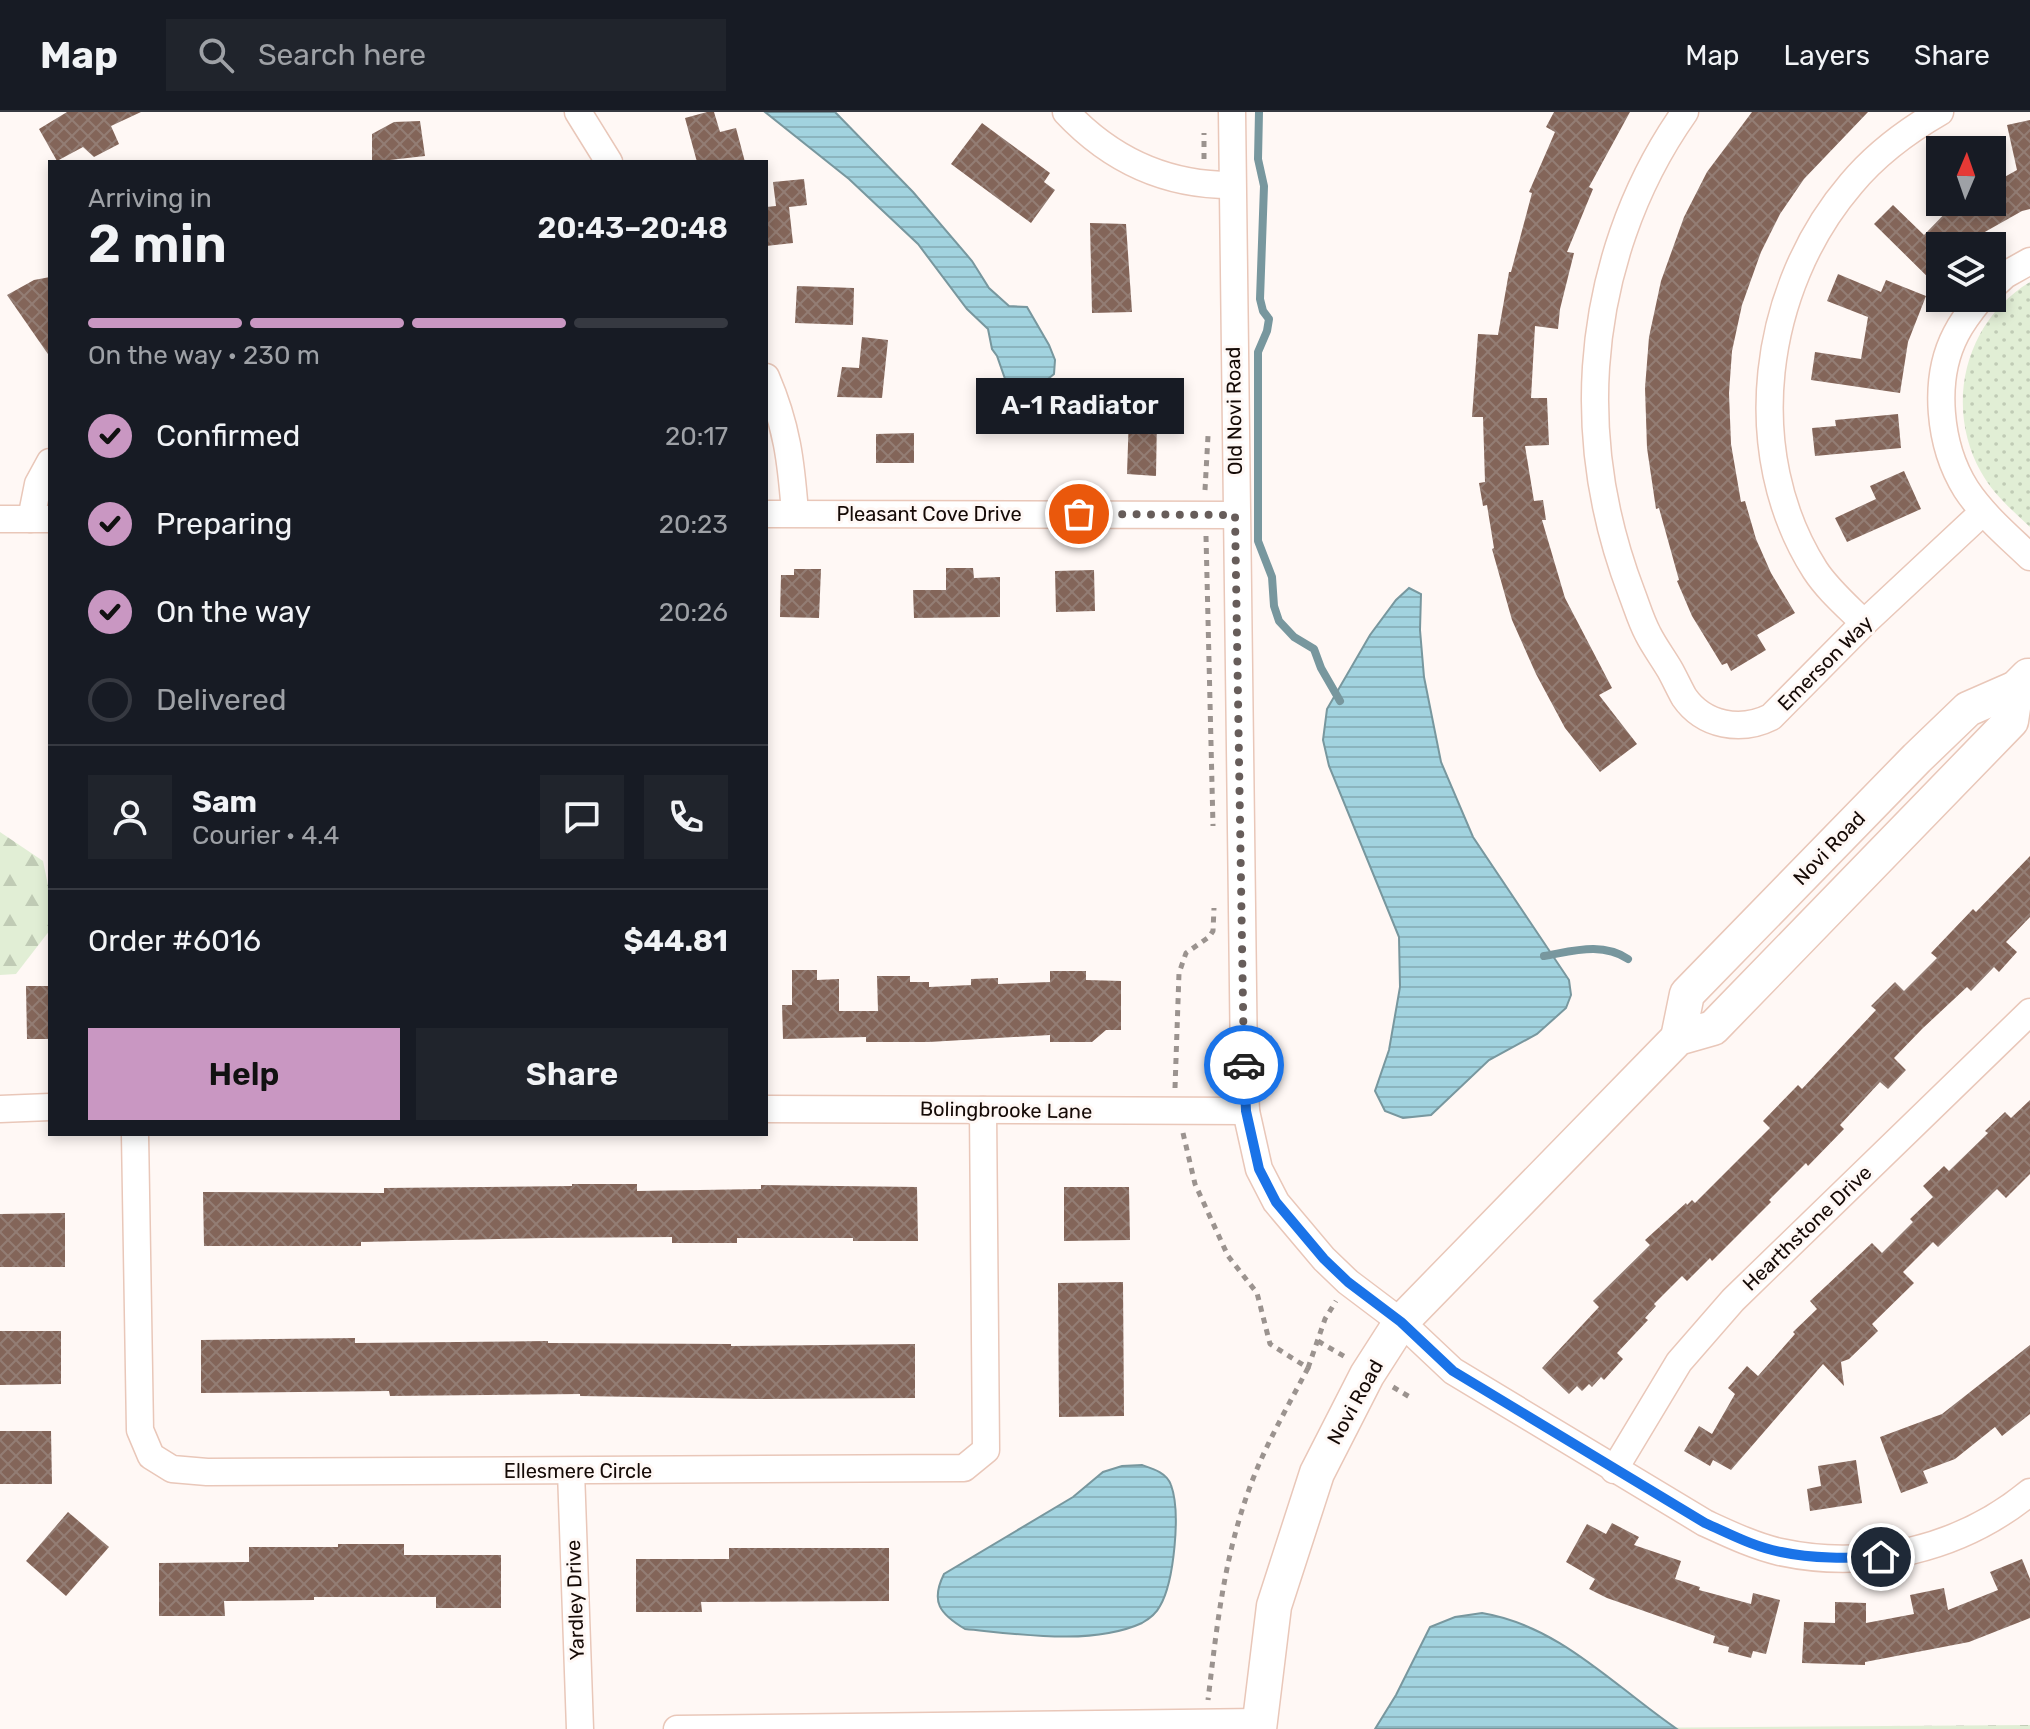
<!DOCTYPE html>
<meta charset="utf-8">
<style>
:root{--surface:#171b24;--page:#20242c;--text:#f1f3f6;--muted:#9ea1a6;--line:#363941;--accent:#c997c2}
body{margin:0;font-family:Rubik,sans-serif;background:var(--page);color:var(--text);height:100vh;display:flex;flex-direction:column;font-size:30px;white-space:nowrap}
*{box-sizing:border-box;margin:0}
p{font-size:26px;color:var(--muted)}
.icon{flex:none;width:44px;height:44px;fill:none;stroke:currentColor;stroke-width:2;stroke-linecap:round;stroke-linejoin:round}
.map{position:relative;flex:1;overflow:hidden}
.details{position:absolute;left:48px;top:48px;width:720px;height:976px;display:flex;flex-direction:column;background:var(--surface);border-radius:0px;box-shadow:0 4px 12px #0003}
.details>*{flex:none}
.needle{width:52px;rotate:2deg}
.fabs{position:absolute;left:1926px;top:24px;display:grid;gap:16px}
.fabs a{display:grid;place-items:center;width:80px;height:80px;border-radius:0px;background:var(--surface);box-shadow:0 4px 12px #0003;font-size:40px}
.pin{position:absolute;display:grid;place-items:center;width:68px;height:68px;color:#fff;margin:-34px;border:4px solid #fff;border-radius:50%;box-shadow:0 2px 8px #0007}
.courier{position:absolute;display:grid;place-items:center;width:80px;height:80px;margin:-40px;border:6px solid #1a73e8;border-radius:50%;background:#fff;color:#222;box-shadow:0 2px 10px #0007}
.bubble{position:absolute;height:56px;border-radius:0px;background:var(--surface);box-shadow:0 4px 12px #0003;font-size:26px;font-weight:600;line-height:56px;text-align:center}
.summary em{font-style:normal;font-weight:600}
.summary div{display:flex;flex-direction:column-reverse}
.summary{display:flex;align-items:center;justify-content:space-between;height:136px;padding:0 40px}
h1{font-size:52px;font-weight:600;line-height:60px}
.bar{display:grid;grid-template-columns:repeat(4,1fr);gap:12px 8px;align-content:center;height:96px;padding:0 40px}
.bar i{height:10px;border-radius:6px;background:var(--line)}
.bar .on{background:var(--accent)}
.bar p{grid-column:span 4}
.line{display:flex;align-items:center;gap:20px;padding:0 40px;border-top:2px solid var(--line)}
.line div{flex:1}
.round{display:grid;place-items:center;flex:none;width:84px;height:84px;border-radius:0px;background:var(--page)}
ol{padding:0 40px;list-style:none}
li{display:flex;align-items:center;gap:24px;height:88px}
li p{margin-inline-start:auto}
li .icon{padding:8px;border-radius:50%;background:var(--accent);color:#111;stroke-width:4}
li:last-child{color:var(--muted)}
li i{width:44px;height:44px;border:4px solid var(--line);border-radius:50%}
.action{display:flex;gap:16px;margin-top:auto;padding:16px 40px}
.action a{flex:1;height:92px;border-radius:0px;background:var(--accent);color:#111;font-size:32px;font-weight:600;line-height:92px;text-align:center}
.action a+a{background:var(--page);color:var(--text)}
header{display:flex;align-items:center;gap:48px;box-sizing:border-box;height:112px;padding:0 40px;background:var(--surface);border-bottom:2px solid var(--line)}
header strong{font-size:38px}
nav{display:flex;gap:44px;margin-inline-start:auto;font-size:28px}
.search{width:560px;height:72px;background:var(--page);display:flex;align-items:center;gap:20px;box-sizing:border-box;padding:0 28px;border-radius:0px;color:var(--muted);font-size:30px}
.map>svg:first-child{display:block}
.green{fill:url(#green-dots)}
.forest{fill:url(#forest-firs)}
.cemetery{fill:url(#cemetery-stones)}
.water{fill:url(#water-rules);stroke:#78979e;stroke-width:2}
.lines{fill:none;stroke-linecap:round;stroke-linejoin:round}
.stream{stroke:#78979e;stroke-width:8}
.building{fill:url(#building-cross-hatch)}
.minor-casing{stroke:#e9c7b9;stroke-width:29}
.major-casing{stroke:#e9c7b9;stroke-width:37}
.path{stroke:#9b938f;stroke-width:5;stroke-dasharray:6 6;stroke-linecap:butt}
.minor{stroke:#fff;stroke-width:26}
.major{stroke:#fff;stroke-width:34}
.done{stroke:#675d5a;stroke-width:8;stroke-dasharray:0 14.4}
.route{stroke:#1a73e8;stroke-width:10}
.labels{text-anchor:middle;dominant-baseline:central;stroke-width:6;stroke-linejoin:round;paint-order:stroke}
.street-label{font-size:20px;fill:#150a06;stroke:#fff8f5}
</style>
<header>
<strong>Map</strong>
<div class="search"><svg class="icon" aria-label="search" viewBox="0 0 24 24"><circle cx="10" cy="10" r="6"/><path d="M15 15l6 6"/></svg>Search here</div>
<nav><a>Map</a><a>Layers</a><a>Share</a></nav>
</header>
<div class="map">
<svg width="2030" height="1617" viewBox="0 0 2030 1617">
<defs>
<pattern id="green-dots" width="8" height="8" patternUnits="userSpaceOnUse" patternTransform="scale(2)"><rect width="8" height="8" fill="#e1eed5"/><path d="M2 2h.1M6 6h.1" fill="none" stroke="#c0cbb5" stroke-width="1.8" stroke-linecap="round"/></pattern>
<pattern id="forest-firs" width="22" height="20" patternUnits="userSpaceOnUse" patternTransform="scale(2)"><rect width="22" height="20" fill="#e1eed5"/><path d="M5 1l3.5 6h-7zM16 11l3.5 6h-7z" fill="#c0cbb5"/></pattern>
<pattern id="cemetery-stones" width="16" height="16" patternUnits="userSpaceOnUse" patternTransform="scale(2)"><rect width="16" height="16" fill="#e1eed5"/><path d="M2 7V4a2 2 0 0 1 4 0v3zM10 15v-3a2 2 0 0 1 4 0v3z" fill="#c0cbb5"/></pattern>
<pattern id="water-rules" width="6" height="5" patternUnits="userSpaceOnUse" patternTransform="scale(2)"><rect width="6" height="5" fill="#a2d3df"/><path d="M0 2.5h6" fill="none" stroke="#8bb4be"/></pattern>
<pattern id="building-cross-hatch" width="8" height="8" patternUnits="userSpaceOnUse" patternTransform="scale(2)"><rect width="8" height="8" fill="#836559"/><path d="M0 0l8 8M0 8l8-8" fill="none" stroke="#937d74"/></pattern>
</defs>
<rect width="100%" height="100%" fill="#fff8f5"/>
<path class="green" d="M 2030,170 L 2030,415 C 2012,398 1993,382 1981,360 C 1944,294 1965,209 2030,170 Z"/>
<path class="forest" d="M 0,720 L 43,749 L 50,783 L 50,818 L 16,862 L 0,863 Z"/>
<path class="cemetery" d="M 2030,1613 L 2030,1617 L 1489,1617 Z"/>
<g class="water">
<path d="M 765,0 L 835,0 L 913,80 L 972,149 L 989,176 L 1009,194 L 1027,195 L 1049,233 L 1055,248 L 1054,262 L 1031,281 L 1016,285 L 1010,281 L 997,244 L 992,237 L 988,217 L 967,197 L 918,132 L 849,67 Z"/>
<path d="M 1409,476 L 1421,482 L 1420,518 L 1424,565 L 1441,650 L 1473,725 L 1569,868 L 1571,883 L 1566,896 L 1537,922 L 1489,948 L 1431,1003 L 1403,1006 L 1385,999 L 1375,979 L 1389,938 L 1400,875 L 1399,825 L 1329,654 L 1323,628 L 1327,597 L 1370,523 L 1396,488 Z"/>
<path d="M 1142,1353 C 1154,1357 1167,1361 1171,1373 C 1181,1400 1174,1470 1160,1494 C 1156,1502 1149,1507 1142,1511 C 1092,1534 1018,1522 965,1517 C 940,1502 930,1490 944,1462 L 1073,1385 L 1103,1360 L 1122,1354 Z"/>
<path d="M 1482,1501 C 1560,1514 1614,1574 1677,1617 L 1375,1617 L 1396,1583 L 1430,1515 L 1455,1505 Z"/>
</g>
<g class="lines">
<g class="stream">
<path d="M 1259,0 L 1258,47 L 1264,74 L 1260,187 L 1263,199 L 1269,207 L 1267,219 L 1258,240 L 1258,429 L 1272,465 L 1274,494 L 1279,509 L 1294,525 L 1314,537 L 1321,556 L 1340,589"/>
<path d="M 1544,844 C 1574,839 1602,830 1628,847"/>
</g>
</g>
<g class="building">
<path d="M 67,0 L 141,0 L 111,14 L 119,32 L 94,45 L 83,35 L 57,49 L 39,17 Z"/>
<path d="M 707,0 L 714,0 L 720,20 L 736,16 L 745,50 L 697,50 L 685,6 Z"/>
<path d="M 1554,0 L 1630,0 L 1589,75 L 1593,77 L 1567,140 L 1574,141 L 1560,197 L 1558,217 L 1535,214 L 1531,286 L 1547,286 L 1549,333 L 1525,334 L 1534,389 L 1543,388 L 1546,408 L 1542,408 L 1565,486 L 1612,576 L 1599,583 L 1637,632 L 1600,660 L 1565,616 L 1536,562 L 1512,508 L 1492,437 L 1494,436 L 1487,393 L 1483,394 L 1479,371 L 1485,370 L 1483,305 L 1472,305 L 1478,222 L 1498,223 L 1509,160 L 1511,160 L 1532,81 L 1529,80 L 1555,20 L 1546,15 Z"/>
<path d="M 1752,0 L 1868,0 L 1804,67 L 1780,102 L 1761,140 L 1742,193 L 1732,239 L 1729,281 L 1731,332 L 1741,390 L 1745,389 L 1756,427 L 1771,461 L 1795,501 L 1757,523 L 1766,538 L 1731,559 L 1727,551 L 1722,553 L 1692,504 L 1677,469 L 1679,468 L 1659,396 L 1656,397 L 1647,336 L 1645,276 L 1649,225 L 1661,169 L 1684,105 L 1707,60 Z"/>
<path d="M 2030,8 L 2030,97 L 2022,99 L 1960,134 L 1940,134 L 1940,177 L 1874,112 L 1893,93 L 1924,123 L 1956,90 L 1992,90 L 1992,72 L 2017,58 L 2007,13 Z"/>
<path d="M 420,9 L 425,44 L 372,50 L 372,22 L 394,10 Z"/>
<path d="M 982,11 L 1050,61 L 1044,70 L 1055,78 L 1031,111 L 951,52 Z"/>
<path d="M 804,67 L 807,93 L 789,95 L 793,131 L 766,134 L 766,95 L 776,94 L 773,70 Z"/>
<path d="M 1090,111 L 1126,112 L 1132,200 L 1092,201 Z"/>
<path d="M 1838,162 L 1881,180 L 1886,168 L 1926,184 L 1908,230 L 1900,281 L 1811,268 L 1815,240 L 1861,247 L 1868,205 L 1827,189 Z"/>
<path d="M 50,165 L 50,245 L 7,183 L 34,168 Z"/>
<path d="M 797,174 L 854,176 L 853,213 L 795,211 Z"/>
<path d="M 862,225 L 888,228 L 882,286 L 837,285 L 842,255 L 859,256 Z"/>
<path d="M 1898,302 L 1901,336 L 1815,344 L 1812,316 L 1836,314 L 1835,308 Z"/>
<path d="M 1129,303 L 1157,305 L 1156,364 L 1127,362 Z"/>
<path d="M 914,321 L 914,351 L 876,351 L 876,322 Z"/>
<path d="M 1904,359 L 1921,397 L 1847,430 L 1835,406 L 1876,387 L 1870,374 Z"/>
<path d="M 946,456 L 973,456 L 974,466 L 1000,465 L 1000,505 L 914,506 L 913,478 L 946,478 Z"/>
<path d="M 794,457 L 821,457 L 819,506 L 780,505 L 781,463 L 794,463 Z"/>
<path d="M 1094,458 L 1095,499 L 1056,500 L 1055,459 Z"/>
<path d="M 2030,744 L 2030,805 L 2006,830 L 2017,840 L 1999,860 L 1994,855 L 1971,879 L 1967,875 L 1922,917 L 1894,946 L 1906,958 L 1888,977 L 1880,970 L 1840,1013 L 1844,1017 L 1808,1054 L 1806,1051 L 1769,1088 L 1771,1090 L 1712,1149 L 1710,1146 L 1687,1169 L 1682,1164 L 1654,1192 L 1656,1194 L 1645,1206 L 1648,1208 L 1617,1241 L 1623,1247 L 1604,1268 L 1601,1265 L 1592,1275 L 1589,1272 L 1582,1279 L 1577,1274 L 1569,1282 L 1542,1256 L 1599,1195 L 1593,1189 L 1650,1133 L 1645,1128 L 1686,1091 L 1687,1093 L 1692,1088 L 1695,1091 L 1770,1016 L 1763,1009 L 1798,973 L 1802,977 L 1876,898 L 1871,894 L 1895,870 L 1904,879 L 1937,846 L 1931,841 L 1973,797 L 1976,800 Z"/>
<path d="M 792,858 L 817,858 L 817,868 L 839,867 L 839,899 L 878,899 L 877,864 L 910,864 L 910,870 L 929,870 L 929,875 L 971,873 L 971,867 L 998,866 L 998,872 L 1050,870 L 1050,859 L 1086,859 L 1086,868 L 1121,869 L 1121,918 L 1106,918 L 1092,930 L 1050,930 L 1050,923 L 929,930 L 866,930 L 866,925 L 783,927 L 782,893 L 792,893 Z"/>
<path d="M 26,874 L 50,874 L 50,927 L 27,927 Z"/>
<path d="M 2030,988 L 2030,1062 L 2006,1086 L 1997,1077 L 1938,1135 L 1933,1130 L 1903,1160 L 1914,1171 L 1872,1212 L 1878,1219 L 1849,1247 L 1841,1250 L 1844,1274 L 1823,1252 L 1731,1358 L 1713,1348 L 1710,1354 L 1684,1339 L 1699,1314 L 1712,1322 L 1735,1282 L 1728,1276 L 1747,1254 L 1758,1264 L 1795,1222 L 1793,1220 L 1817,1197 L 1810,1189 L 1872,1131 L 1882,1141 L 1913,1110 L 1910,1107 L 1933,1085 L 1923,1074 L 1944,1054 L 1949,1059 L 1988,1021 L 1985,1019 L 2005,1000 L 2011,1006 Z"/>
<path d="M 572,1072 L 637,1072 L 637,1079 L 761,1077 L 761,1073 L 917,1075 L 918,1129 L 853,1129 L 853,1126 L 737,1126 L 737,1131 L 672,1131 L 672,1125 L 548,1126 L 361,1130 L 361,1134 L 204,1134 L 203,1080 L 384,1081 L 384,1076 L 572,1074 Z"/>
<path d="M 1064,1075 L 1129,1075 L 1130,1128 L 1064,1129 Z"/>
<path d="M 65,1101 L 65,1155 L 0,1155 L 0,1102 Z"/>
<path d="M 1123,1170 L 1124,1304 L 1059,1305 L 1058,1171 Z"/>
<path d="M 0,1219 L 61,1219 L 61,1272 L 0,1273 Z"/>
<path d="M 355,1226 L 355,1231 L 548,1229 L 548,1231 L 731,1232 L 731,1234 L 915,1232 L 915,1286 L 760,1287 L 580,1284 L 580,1282 L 390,1284 L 389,1279 L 201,1281 L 201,1228 Z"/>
<path d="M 2030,1233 L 2030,1302 L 2002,1324 L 1995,1315 L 1955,1347 L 1923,1359 L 1928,1371 L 1901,1381 L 1880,1325 L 1942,1302 Z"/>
<path d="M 0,1319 L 51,1319 L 52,1372 L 0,1372 Z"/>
<path d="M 1856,1348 L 1862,1391 L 1810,1399 L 1807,1377 L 1821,1374 L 1818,1354 Z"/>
<path d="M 68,1400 L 109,1435 L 66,1484 L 26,1449 Z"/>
<path d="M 1612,1411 L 1639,1425 L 1634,1433 L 1681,1449 L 1675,1467 L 1700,1475 L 1699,1478 L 1751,1492 L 1753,1481 L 1780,1488 L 1766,1542 L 1753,1539 L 1751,1546 L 1728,1540 L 1729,1535 L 1713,1531 L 1715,1524 L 1607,1486 L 1589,1477 L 1595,1467 L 1566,1450 L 1587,1412 L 1606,1422 Z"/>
<path d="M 338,1432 L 404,1432 L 404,1443 L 501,1443 L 501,1496 L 436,1496 L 436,1485 L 314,1485 L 314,1488 L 224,1489 L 225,1504 L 159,1504 L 159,1451 L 249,1450 L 249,1435 L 338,1435 Z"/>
<path d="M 729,1436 L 889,1436 L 889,1489 L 701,1490 L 702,1500 L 636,1500 L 636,1447 L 729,1447 Z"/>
<path d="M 2022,1447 L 2030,1467 L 2030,1506 L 1969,1530 L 1865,1550 L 1865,1553 L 1802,1551 L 1804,1510 L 1835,1511 L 1835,1490 L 1866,1491 L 1866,1511 L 1914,1502 L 1910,1483 L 1944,1476 L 1948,1498 L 1998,1478 L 1990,1460 Z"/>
</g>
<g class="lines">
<g class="minor-casing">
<g id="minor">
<path d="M 578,0 L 609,50"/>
<path d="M 1066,0 C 1111,48 1165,73 1231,73"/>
<path d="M 1232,0 L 1244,955 L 1246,999 L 1259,1057 L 1276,1090 L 1324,1147 L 1348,1170 L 1401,1210 L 1453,1259 L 1705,1411 C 1729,1422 1754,1434 1780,1440 C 1868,1459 1961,1437 2030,1380"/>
<path d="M 1685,0 C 1632,75 1602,164 1596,255 C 1591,334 1604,409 1632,482 C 1637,495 1641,509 1648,522 C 1654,534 1663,546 1670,558 C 1675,567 1679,576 1684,585 C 1704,614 1741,620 1771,605 L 1864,511 L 1983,400"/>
<path d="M 1992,175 L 2005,163 L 2030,149"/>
<path d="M 1981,186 C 1972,197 1963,208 1956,222 C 1932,268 1939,334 1966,377 C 1983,403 2008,424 2030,445"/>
<path d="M 766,265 C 787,314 791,349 795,401"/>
<path d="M 766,402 L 1235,403"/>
<path d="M 0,407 L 50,407"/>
<path d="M 31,407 L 38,372 L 50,350"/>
<path d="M 1864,511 C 1847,494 1828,478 1815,458 C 1740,340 1762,176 1851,72 C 1876,42 1907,19 1940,0"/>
<path d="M 0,997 L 50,995"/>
<path d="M 766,997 L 1246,999"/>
<path d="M 135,1022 L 140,1318 L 151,1344 L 172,1357 L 207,1360 L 964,1356 L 986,1338 L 983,998"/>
<path d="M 1614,1358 L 1679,1250 L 1733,1188 L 2030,900"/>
<path d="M 571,1359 L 580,1617"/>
<path d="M 677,1617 L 1259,1610"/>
</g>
</g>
<g class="major-casing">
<g id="major">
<path d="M 1678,926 L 1687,882 L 1917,646 L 1968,597 L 2016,576 L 2028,564"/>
<path d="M 1259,1617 L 1274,1494 L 1317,1361 L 1367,1263 L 1401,1210 L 1678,926 L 1713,916 L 2011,609 L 2016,576"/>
</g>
</g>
<g class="path">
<path d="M 1204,47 L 1204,21"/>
<path d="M 1205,378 L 1208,324"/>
<path d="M 1206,424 L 1213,714"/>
<path d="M 1175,976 L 1179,861 L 1186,841 L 1209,825 L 1213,819 L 1214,796"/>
<path d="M 1183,1021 L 1195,1072 L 1228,1144 L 1257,1181 L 1270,1232 L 1308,1256 C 1288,1294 1266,1332 1251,1372 C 1224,1444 1217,1513 1208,1588"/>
<path d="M 1318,1229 L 1347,1246"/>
<path d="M 1308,1256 L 1325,1207 L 1336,1189"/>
<path d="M 1393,1275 L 1413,1287"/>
</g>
<use href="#minor" class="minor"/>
<use href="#major" class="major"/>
</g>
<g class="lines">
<path class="done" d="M 1079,402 L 1235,403 L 1244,953"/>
<path class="route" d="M 1244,953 L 1246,999 L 1259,1057 L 1276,1090 L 1324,1147 L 1348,1170 L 1401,1210 L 1453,1259 L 1705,1411 C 1730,1422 1754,1435 1781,1440 C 1814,1447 1847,1446 1881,1445"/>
</g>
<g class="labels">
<g class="street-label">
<text transform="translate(1234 299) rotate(-91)">Old Novi Road</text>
<text x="929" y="402">Pleasant Cove Drive</text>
<text transform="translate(1825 551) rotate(-45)">Emerson Way</text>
<text transform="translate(1829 736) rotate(-46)">Novi Road</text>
<text transform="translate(1006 998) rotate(1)">Bolingbrooke Lane</text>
<text transform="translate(1807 1116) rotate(-44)">Hearthstone Drive</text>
<text transform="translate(1355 1290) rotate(-61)">Novi Road</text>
<text x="578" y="1359">Ellesmere Circle</text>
<text transform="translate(575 1488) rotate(-92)">Yardley Drive</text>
</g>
</g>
</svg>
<div class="fabs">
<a><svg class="needle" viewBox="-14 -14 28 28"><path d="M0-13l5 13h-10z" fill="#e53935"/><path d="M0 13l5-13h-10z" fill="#9ea1a6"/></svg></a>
<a><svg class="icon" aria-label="layers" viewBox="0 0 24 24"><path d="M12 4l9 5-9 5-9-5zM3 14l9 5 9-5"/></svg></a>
</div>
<div class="pin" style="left:1079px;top:402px;background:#ea580c"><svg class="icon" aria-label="bag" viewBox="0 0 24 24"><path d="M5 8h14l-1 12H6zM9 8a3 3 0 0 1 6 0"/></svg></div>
<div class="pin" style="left:1881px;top:1445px;background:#1f2937"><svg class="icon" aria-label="home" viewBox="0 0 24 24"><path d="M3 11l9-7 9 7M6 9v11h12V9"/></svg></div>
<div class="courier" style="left:1244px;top:953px"><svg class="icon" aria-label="car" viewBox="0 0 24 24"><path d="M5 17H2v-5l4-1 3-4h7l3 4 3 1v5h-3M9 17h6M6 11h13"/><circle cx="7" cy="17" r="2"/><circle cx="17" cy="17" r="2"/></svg></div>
<div class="bubble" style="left:976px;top:266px;width:208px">A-1 Radiator</div>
<section class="details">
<div class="summary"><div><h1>2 min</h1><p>Arriving in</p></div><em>20:43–20:48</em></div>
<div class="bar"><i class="on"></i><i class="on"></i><i class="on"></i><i></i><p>On the way · 230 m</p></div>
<ol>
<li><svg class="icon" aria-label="check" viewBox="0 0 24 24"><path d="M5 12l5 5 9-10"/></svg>Confirmed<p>20:17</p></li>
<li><svg class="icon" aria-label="check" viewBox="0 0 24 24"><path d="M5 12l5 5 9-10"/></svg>Preparing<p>20:23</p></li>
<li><svg class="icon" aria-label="check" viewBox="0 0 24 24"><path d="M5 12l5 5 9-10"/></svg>On the way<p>20:26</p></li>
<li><i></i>Delivered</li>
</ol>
<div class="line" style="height:144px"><a class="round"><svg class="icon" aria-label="person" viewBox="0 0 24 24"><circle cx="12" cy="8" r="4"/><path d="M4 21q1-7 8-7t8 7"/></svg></a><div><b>Sam</b><p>Courier · 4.4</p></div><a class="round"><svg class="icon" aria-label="chat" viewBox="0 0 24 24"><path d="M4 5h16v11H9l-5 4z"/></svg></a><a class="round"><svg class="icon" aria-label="phone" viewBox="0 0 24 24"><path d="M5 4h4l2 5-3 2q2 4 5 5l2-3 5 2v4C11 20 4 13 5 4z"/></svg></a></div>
<div class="line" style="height:104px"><div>Order #6016</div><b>$44.81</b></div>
<div class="action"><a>Help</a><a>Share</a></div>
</section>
</div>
